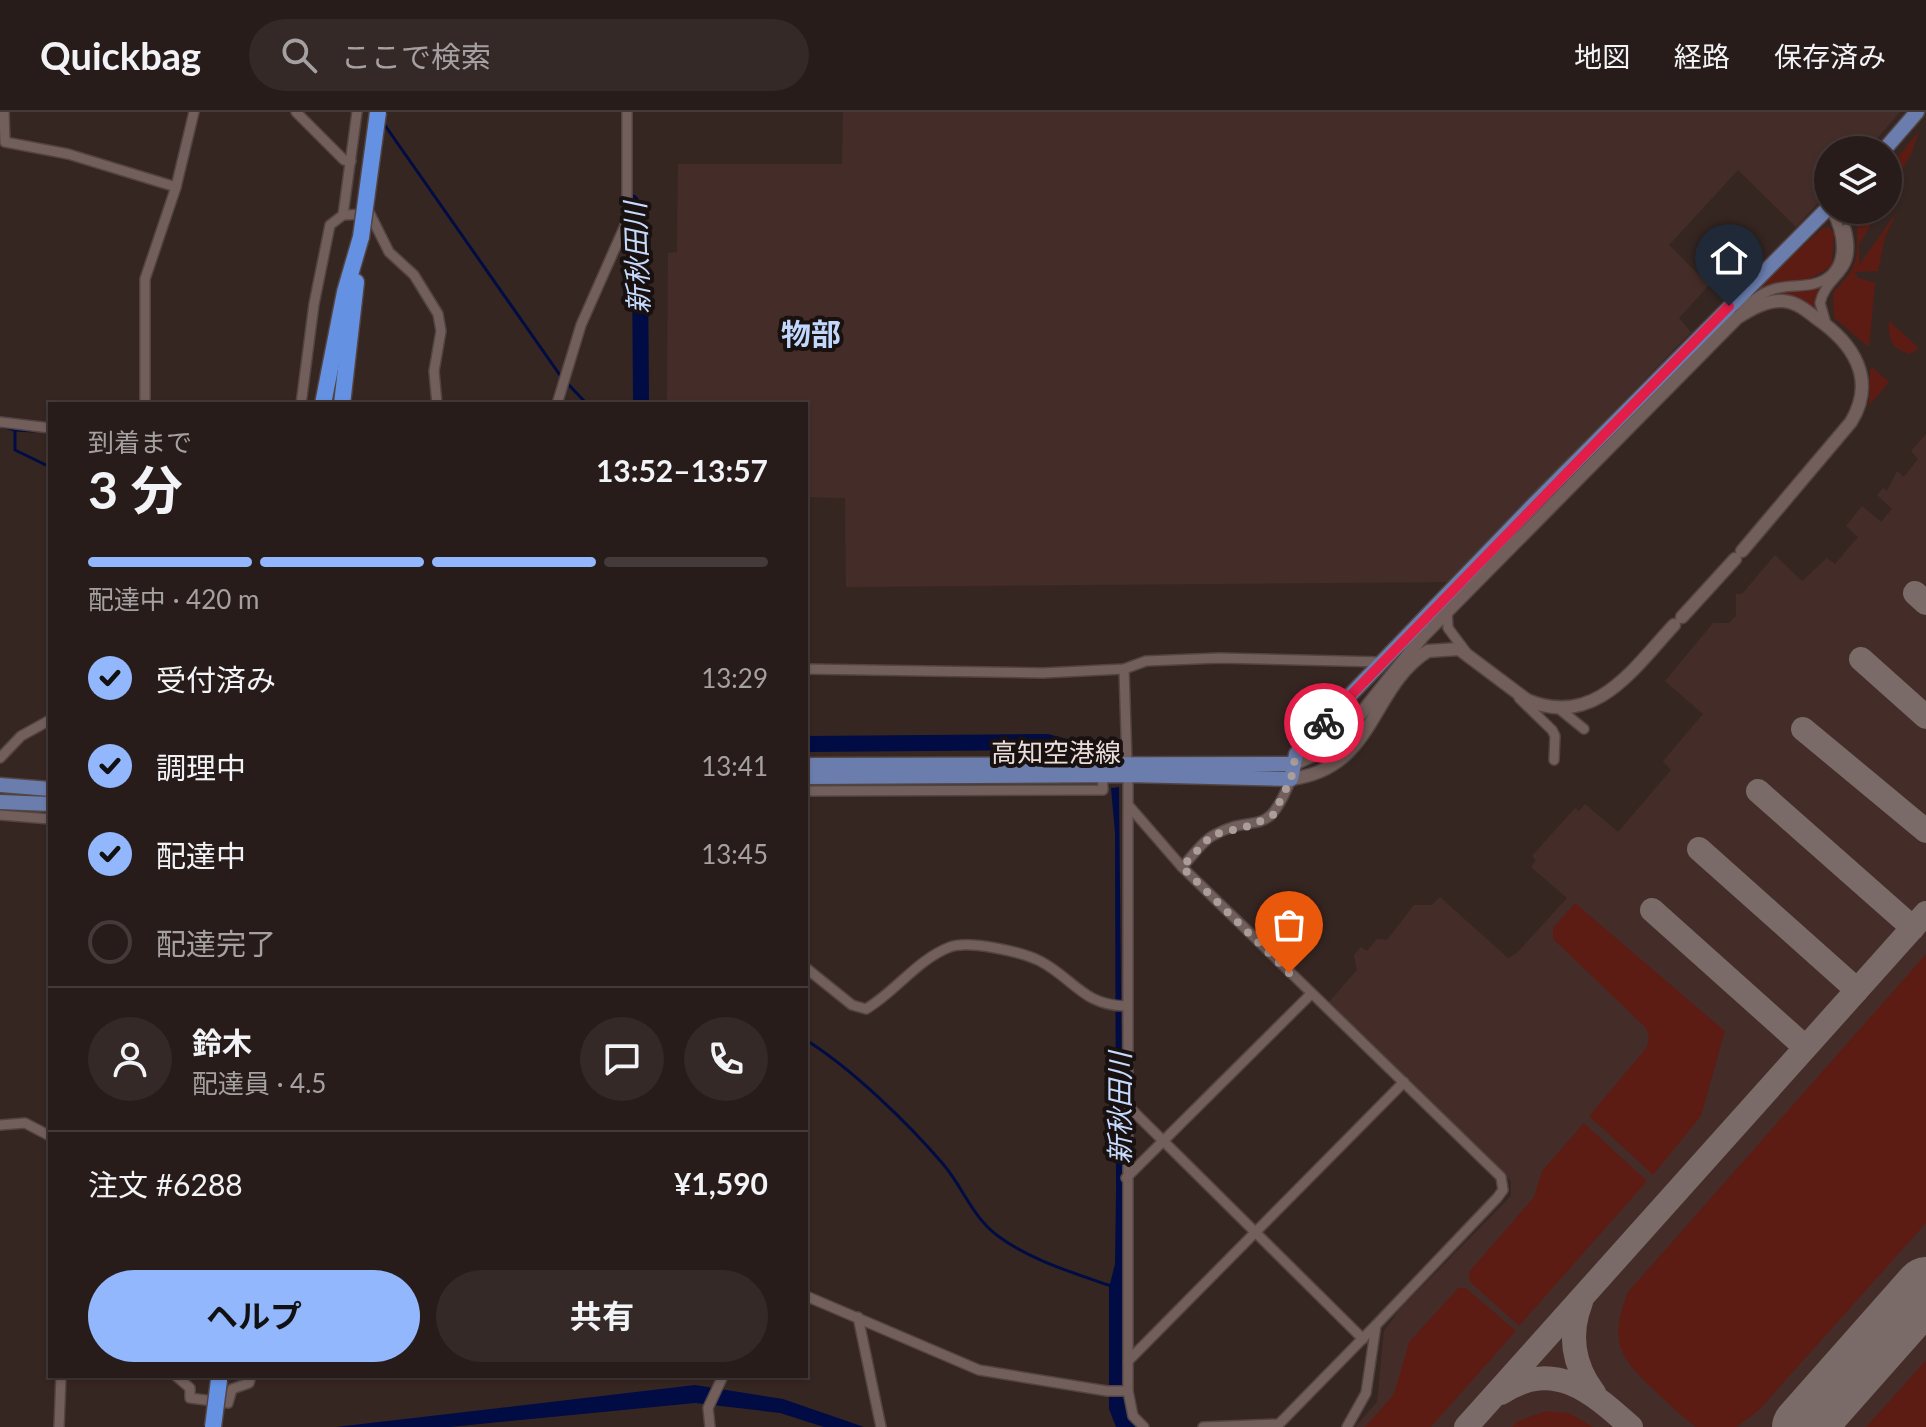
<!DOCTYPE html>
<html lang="ja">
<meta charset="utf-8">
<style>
:root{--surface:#281c1a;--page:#342927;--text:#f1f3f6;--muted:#a5a1a2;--line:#443a39;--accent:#92b7fd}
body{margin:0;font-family:Lato,"Noto Sans JP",sans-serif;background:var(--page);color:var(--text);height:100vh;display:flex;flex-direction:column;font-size:30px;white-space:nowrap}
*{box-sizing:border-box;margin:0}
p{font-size:26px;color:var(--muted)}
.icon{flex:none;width:44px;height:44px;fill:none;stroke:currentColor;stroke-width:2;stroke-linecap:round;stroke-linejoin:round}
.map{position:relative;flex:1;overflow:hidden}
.panel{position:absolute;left:48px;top:290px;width:760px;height:976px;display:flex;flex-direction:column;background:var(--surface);border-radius:0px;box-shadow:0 2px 6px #0004,0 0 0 2px var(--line)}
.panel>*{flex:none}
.buttons{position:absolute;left:1814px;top:24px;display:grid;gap:16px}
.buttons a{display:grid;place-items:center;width:88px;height:88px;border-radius:50%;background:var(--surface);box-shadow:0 2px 6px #0004,0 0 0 2px var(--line);font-size:40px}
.pin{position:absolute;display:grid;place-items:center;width:68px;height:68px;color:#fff;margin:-82px -34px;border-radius:50% 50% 50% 0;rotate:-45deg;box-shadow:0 0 8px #0007}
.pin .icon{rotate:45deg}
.courier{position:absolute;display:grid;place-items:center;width:80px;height:80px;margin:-40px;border:6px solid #e11d48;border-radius:50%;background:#fff;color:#222;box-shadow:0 2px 10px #0007}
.overview em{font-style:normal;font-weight:700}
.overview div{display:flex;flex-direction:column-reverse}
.overview{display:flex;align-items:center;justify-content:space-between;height:136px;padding:0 40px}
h1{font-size:52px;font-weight:700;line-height:60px}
.bar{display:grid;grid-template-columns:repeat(4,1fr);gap:12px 8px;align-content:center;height:96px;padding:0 40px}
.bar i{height:10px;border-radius:6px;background:var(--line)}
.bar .on{background:var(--accent)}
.bar p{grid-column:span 4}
.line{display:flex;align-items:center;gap:20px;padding:0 40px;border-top:2px solid var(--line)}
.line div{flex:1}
.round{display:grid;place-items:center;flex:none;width:84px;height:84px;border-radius:42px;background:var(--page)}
ol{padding:0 40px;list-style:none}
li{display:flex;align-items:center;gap:24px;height:88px}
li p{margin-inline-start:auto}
li .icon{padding:8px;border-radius:50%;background:var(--accent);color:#111;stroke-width:4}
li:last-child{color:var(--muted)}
li i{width:44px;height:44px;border:4px solid var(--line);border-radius:50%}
.action{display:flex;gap:16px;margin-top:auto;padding:16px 40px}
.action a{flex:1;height:92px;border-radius:48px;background:var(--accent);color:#111;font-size:32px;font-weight:700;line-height:92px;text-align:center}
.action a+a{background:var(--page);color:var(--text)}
header{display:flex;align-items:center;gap:48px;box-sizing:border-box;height:112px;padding:0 40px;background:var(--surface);border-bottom:2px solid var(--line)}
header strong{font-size:38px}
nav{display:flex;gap:44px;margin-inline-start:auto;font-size:28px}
.search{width:560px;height:72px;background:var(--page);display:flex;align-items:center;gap:20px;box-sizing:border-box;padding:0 28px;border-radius:44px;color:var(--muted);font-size:30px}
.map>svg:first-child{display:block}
.built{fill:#442d28}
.green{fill:#5c1c13}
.water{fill:#000c43}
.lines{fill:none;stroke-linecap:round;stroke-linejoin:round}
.stream{stroke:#000c43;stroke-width:3}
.river{stroke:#000c43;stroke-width:16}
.taxiway{stroke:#7a6b68;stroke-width:24}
.runway{stroke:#7a6b68;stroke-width:62}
.street-casing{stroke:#524442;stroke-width:12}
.secondary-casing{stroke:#524442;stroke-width:15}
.primary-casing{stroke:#524442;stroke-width:17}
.highway-casing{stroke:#524442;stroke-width:19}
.street{stroke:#725f5b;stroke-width:9}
.secondary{stroke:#725f5b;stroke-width:12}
.primary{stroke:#6a7dad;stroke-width:14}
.highway{stroke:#6591e3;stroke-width:16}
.highway-bridge-casing{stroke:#524442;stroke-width:19;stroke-linecap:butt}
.highway-bridge{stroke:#6591e3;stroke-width:16}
.done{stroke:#aa9d9a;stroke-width:8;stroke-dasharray:0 14.4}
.route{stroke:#e11d48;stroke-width:10}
.labels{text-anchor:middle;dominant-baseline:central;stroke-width:8;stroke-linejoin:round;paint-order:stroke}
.street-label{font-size:26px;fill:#e9dddb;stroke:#18110f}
.water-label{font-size:28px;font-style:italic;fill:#c6dafe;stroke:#18110f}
.quarter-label{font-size:30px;font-weight:bold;fill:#c1d7fe;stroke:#18110f}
</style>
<header>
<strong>Quickbag</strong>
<div class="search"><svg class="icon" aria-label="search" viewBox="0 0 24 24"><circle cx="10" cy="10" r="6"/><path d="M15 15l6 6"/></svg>ここで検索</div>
<nav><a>地図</a><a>経路</a><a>保存済み</a></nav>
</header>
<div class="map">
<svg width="1926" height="1315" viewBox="0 0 1926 1315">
<rect width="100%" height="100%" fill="#362622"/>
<g class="built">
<path d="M 843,0 L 1900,0 L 1867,38 L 1828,38 L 1828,80 L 1796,115 L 1738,58 L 1669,133 L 1709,173 L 1679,206 L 1691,220 L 1447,470 L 846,475 L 845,386 L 806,385 L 806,292 L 667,292 L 668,141 L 677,140 L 678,52 L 842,52 Z"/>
<path d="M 1926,322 L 1926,1315 L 1355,1315 L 1377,1290 L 1384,1219 L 1400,1197 L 1511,1084 L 1511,1069 L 1328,891 L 1357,858 L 1354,843 L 1361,835 L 1367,839 L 1377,827 L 1387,828 L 1414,793 L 1432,793 L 1440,785 L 1508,846 L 1517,841 L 1567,786 L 1531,755 L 1536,748 L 1532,744 L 1575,696 L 1579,699 L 1585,692 L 1618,720 L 1671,658 L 1663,649 L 1703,602 L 1665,569 L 1713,511 L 1729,511 L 1736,504 L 1736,482 L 1742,482 L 1775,443 L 1802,469 L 1827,446 L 1835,452 L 1858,425 L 1846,414 L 1862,394 L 1881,410 L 1892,397 L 1877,383 L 1883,376 L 1887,379 L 1897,359 L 1904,365 L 1918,347 L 1911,339 Z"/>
</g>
<g class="green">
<path d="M 1919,19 L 1911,43 L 1895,70 L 1888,64 L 1888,57 Z"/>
<path d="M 1861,98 L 1880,98 L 1859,132 L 1859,153 L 1897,100 L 1885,125 L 1878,159 L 1855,160 L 1858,166 L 1875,171 L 1869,235 L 1834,206 L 1833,181 C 1841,170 1851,164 1855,149 C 1860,132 1854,119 1861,98 Z"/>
<path d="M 1823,116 L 1829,115 L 1834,122 L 1832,154 L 1808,168 L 1782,171 L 1746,190 L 1449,491 L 1489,444 L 1771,162 Z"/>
<path d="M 1824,172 L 1815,188 L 1815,199 L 1772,186 L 1771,182 Z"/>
<path d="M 1889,209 L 1919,236 L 1910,242 C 1891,237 1888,226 1889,209 Z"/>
<path d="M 1872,255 L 1889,270 L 1869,294 L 1870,258 Z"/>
<path d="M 1575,791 L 1725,919 L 1701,1004 L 1653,1063 L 1589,1004 L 1647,935 L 1649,924 L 1645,915 L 1553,827 L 1553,816 Z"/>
<path d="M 1926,842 L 1926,1111 L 1759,1298 L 1737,1315 L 1696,1315 C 1681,1304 1668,1291 1654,1278 C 1618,1244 1609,1228 1628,1180 Z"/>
<path d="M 1584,1011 L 1647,1069 L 1519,1214 L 1470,1170 L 1469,1160 L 1534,1085 L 1542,1059 Z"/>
<path d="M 1458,1176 L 1466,1176 L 1516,1219 L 1431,1315 L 1365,1315 L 1394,1282 L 1409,1230 Z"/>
<path d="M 1926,1248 L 1926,1315 L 1866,1315 Z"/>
<path d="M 1546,1299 L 1569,1301 L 1593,1315 L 1512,1315 L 1518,1309 Z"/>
</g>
<g class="water">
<path d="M 1119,675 L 1125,1285 L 1129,1304 L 1136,1315 L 1116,1315 L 1109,1297 L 1109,1176 L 1115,1152 L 1116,1078 L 1115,721 L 1111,676 Z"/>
<path d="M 695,1273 L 783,1287 L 864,1315 L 824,1315 L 780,1301 L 695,1291 L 450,1315 L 336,1315 Z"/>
</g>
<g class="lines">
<g class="stream">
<path d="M 384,12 L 562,266"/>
<path d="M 567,271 L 587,292"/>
<path d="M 0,314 L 15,318 L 15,338 L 50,355"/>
<path d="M 15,318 L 35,319"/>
<path d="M 806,928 C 851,956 908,1011 943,1052 C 963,1075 972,1105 998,1124 C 1030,1148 1074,1161 1111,1174"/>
</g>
<g class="river">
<path d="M 631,90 L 640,149 L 641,292"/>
<path d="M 806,632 L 1047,630 L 1084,640"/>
</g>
<g class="taxiway">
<path d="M 1915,481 L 1926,491"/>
<path d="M 1861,547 L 1926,605"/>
<path d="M 1803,617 L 1926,719"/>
<path d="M 1758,679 L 1913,816"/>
<path d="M 1699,737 L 1857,878"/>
<path d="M 1652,798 L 1805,935"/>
<path d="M 1581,1190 C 1568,1223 1573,1253 1594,1281"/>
<path d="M 1501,1281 C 1554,1246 1592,1280 1631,1315"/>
<path d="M 1466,1315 L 1926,801"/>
</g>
<path class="runway" d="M 1803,1315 L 1926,1176"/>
<g class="street-casing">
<g id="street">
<path d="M 4,0 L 5,30 L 68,42 L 176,75"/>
<path d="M 296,0 L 344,48 L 351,49"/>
<path d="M 343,103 L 357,0"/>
<path d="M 1739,203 C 1748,190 1759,182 1774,177 C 1787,173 1800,175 1813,172 C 1850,163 1845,124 1831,98"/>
<path d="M 1826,212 L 1820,191 C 1827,160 1858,163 1846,117"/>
<path d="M 145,292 L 145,167 L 176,75 L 194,0"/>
<path d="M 301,292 L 314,192 L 330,113 L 343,103 L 370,102 L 389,140 L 414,163 L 438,202 L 441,219 L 434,259 L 437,292"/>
<path d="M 557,292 L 581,213 L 627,109 L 627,0"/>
<path d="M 0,310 L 50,316"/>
<path d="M 1447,498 L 1448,516 L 1466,540"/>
<path d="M 806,557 L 1043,561 L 1124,557 L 1146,549 L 1219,546 L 1381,550"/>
<path d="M 1124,557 L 1127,651"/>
<path d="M 1519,586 L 1552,618 L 1555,624 L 1554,648"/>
<path d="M 1557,595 L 1584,617"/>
<path d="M 0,646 L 21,624 L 50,608"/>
<path d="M 1128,663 L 1128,1279 L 1133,1304 L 1144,1315"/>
<path d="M 806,679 L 1103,678 L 1102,663"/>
<path d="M 1129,694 L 1182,755 L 1501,1065 L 1503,1078 L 1497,1086 L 1376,1213 L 1366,1281 L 1347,1315"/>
<path d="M 0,703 L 50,707"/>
<path d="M 1182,755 C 1192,745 1202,729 1214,723 C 1257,699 1266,730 1291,667"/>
<path d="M 806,856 L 852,893 L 866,897 C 895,880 918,847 950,835 C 969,828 1022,840 1040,849 C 1074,867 1083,893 1125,894"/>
<path d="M 1125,991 L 1363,1227"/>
<path d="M 0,1013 L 25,1011 L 50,1024"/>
<path d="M 1126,1066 L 1311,882"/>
<path d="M 806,1184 L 979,1258 L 1107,1279 L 1128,1279"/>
<path d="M 858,1205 L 881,1315"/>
<path d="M 1128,1249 L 1404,970"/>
<path d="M 176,1264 L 190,1276 L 190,1286 L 228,1291 L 232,1277 L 249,1271 L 251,1264"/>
<path d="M 59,1315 L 61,1264"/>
<path d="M 710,1315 L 708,1296 L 723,1264"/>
<path d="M 1203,1315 L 1279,1312 L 1376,1213"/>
</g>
</g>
<g class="secondary-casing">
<g id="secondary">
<path d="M 1682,505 L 1735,447"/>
<path d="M 1294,652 L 1336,633 L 1423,524 L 1737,206 C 1751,197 1766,188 1783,189 C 1796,190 1806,198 1816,206 C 1853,231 1877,267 1851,310 L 1742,439"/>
<path d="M 1291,667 C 1376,656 1369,576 1428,539 L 1459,537 L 1527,588 C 1595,617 1634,556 1674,513"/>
</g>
</g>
<g class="primary-casing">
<g id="primary">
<path d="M 1884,38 L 1917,0"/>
<path d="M 806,653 L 1294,652"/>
<path d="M 806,665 L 1128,663 L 1291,667 L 1296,642 L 1305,630 L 1535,391 L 1828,96"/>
<path d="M 0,673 L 50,677"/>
<path d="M 0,690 L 50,692"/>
</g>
</g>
<g class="highway-casing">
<g id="highway">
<path d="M 323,292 L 345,180 L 361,125"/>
<path d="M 342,292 L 356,170"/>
</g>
</g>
<use href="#street" class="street"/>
<use href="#secondary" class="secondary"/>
<use href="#primary" class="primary"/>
<use href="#highway" class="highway"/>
<g class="highway-bridge-casing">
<g id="highway-bridge">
<path d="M 361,125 L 378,0"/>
<path d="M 213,1315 L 219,1268"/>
</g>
</g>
<use href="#highway-bridge" class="highway-bridge"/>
</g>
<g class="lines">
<path class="done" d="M 1289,861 L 1182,755 L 1212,723 L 1253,713 L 1273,703 L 1291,667 L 1296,642 L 1324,611"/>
<path class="route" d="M 1324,611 L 1729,194"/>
</g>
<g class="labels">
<g class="street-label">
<text x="1056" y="640">高知空港線</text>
</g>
<g class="water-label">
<text transform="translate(636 146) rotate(-92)">新秋田川</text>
<text transform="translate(1119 996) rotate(-90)">新秋田川</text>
</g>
<g class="quarter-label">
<text x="811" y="221">物部</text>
</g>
</g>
</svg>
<div class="buttons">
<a><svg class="icon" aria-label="layers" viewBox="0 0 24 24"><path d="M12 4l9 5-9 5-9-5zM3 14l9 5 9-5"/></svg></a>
</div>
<div class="pin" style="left:1289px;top:861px;background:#ea580c"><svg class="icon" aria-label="bag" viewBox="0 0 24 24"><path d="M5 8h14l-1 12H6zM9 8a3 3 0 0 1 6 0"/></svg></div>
<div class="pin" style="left:1729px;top:194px;background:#1f2937"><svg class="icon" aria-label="home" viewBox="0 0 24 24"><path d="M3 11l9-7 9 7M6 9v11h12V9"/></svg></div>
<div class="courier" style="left:1324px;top:611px"><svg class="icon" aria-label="bike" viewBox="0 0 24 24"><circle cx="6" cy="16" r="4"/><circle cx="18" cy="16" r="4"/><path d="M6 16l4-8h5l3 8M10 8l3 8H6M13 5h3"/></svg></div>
<section class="panel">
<div class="overview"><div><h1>3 分</h1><p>到着まで</p></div><em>13:52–13:57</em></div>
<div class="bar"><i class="on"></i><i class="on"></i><i class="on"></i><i></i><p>配達中 · 420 m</p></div>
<ol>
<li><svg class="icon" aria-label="check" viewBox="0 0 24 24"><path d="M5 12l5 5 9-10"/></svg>受付済み<p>13:29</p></li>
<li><svg class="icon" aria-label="check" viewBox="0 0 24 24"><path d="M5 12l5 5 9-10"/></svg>調理中<p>13:41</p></li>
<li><svg class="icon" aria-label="check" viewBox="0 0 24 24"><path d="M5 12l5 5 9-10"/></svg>配達中<p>13:45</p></li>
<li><i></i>配達完了</li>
</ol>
<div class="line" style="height:144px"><a class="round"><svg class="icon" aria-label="person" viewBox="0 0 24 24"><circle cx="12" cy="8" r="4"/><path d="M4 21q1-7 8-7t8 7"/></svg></a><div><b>鈴木</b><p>配達員 · 4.5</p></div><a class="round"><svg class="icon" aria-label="chat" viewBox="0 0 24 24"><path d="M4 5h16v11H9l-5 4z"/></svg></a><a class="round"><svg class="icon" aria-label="phone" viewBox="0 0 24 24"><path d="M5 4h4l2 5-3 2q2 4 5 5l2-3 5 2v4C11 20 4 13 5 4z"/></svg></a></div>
<div class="line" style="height:104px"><div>注文 #6288</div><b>¥1,590</b></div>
<div class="action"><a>ヘルプ</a><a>共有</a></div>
</section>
</div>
